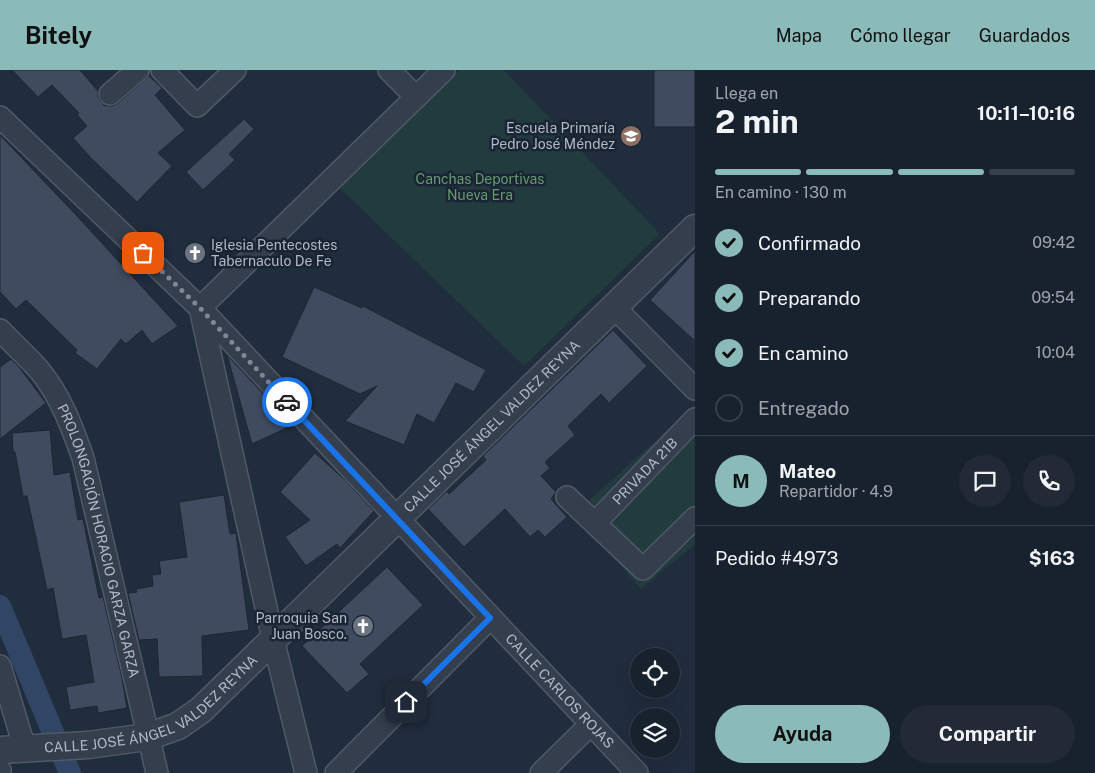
<!DOCTYPE html>
<html lang="es">
<meta charset="utf-8">
<style>
:root{--surface:#18222e;--page:#212a36;--text:#f1f3f6;--muted:#9fa4aa;--line:#363f4a;--accent:#8bbbb9}
body{margin:0;font-family:"Public Sans",sans-serif;background:var(--page);color:var(--text);height:100vh;display:flex;flex-direction:column;font-size:19px;white-space:nowrap}
*{box-sizing:border-box;margin:0}
p{font-size:16px;color:var(--muted)}
.icon{flex:none;width:28px;height:28px;fill:none;stroke:currentColor;stroke-width:2;stroke-linecap:round;stroke-linejoin:round}
.map{position:relative;flex:1;overflow:hidden}
.side{display:flex;flex-direction:column;background:var(--surface);width:400px}
.side>*{flex:none}
.controls{position:absolute;left:630px;top:578px;display:grid;gap:10px}
.controls a{display:grid;place-items:center;width:50px;height:50px;border-radius:50%;background:var(--surface);box-shadow:0 5px 20px #0002,0 0 0 1px var(--line);font-size:25px}
.pin{position:absolute;display:grid;place-items:center;width:42px;height:42px;color:#fff;margin:-21px;border-radius:10px;box-shadow:0 2px 8px #0006}
.courier{position:absolute;display:grid;place-items:center;width:50px;height:50px;margin:-25px;border:4px solid #1a73e8;border-radius:50%;background:#fff;color:#222;box-shadow:0 1px 6px #0007}
.summary em{font-style:normal;font-weight:700}
.summary div{display:flex;flex-direction:column-reverse}
.summary{display:flex;align-items:center;justify-content:space-between;height:85px;padding:0 20px}
h1{font-size:32px;font-weight:700;line-height:38px}
.bar{display:grid;grid-template-columns:repeat(4,1fr);gap:8px 5px;align-content:center;height:60px;padding:0 20px}
.bar i{height:6px;border-radius:4px;background:var(--line)}
.bar .active{background:var(--accent)}
.bar p{grid-column:span 4}
.line{display:flex;align-items:center;gap:12px;padding:0 20px;border-top:1px solid var(--line)}
.line div{flex:1}
.round{display:grid;place-items:center;flex:none;width:52px;height:52px;border-radius:26px;background:var(--page)}
ol{padding:0 20px;list-style:none}
li{display:flex;align-items:center;gap:15px;height:55px}
li p{margin-inline-start:auto}
li .icon{padding:5px;border-radius:50%;background:var(--accent);color:#111;stroke-width:4}
li:last-child{color:var(--muted)}
li i{width:28px;height:28px;border:2px solid var(--line);border-radius:50%}
.primary-button{display:flex;gap:10px;margin-top:auto;padding:10px 20px}
.primary-button a{flex:1;height:58px;border-radius:30px;background:var(--accent);color:#111;font-size:20px;font-weight:700;line-height:58px;text-align:center}
.primary-button a+a{background:var(--page);color:var(--text)}
header{display:flex;align-items:center;gap:30px;box-sizing:border-box;height:70px;padding:0 25px;background:var(--accent);color:#111}
header strong{font-size:24px}
nav{display:flex;gap:28px;margin-inline-start:auto;font-size:18px}
main{display:flex;flex:1;min-height:0}
.map>svg:first-child{display:block}
.green{fill:#223b3e}
.lines{fill:none;stroke-linecap:round;stroke-linejoin:round}
.canal{stroke:#314664;stroke-width:22}
.building{fill:#3f4c60;stroke:#1c2634}
.minor-casing{stroke:#505968;stroke-width:24}
.tertiary-casing{stroke:#505968;stroke-width:29}
.minor{stroke:#343e4d;stroke-width:21}
.tertiary{stroke:#343e4d;stroke-width:26}
.done{stroke:#7e8898;stroke-width:5;stroke-dasharray:0 9}
.route{stroke:#1a73e8;stroke-width:6}
.labels{text-anchor:middle;dominant-baseline:central;stroke-width:5;stroke-linejoin:round;paint-order:stroke}
.poi-label{font-size:14px;fill:#b0b9c9;stroke:#1a2432;text-anchor:end}
.park-label{font-size:14px;fill:#649c71;stroke:#1a2432}
.street-label{font-size:14px;fill:#b0b9c9;stroke:#1a2432}
</style>
<header>
<strong>Bitely</strong>
<nav><a>Mapa</a><a>Cómo llegar</a><a>Guardados</a></nav>
</header>
<main>
<div class="map">
<svg width="695" height="703" viewBox="0 0 695 703">
<rect width="100%" height="100%" fill="#202d3d"/>
<g class="green">
<path d="M 459,0 L 504,0 L 660,164 L 524,296 L 339,117 Z"/>
<path d="M 695,335 L 695,474 L 641,519 L 575,443 Z"/>
</g>
<g class="lines">
<path class="canal" d="M 0,536 L 70,703"/>
</g>
<g class="building">
<path d="M 12,0 L 80,0 L 98,21 L 98,27 L 101,32 L 105,36 L 112,36 L 118,33 L 149,6 L 162,18 L 155,25 L 185,60 L 158,83 L 172,96 L 137,132 L 90,87 L 73,68 L 87,56 L 77,45 L 79,43 L 52,15 L 38,27 Z"/>
<rect x="654" y="0" width="41" height="57"/>
<path d="M 244,49 L 254,59 L 229,84 L 235,90 L 203,120 L 186,102 Z"/>
<path d="M 0,65 L 78,147 L 178,256 L 152,274 L 142,260 L 126,274 L 121,269 L 97,299 L 75,283 L 77,280 L 26,230 L 16,239 L 0,222 Z"/>
<path d="M 695,181 L 695,271 L 650,230 Z"/>
<path d="M 314,217 L 362,238 L 363,236 L 486,300 L 474,322 L 456,313 L 434,353 L 417,344 L 404,375 L 345,351 L 377,316 L 360,324 L 282,287 Z"/>
<path d="M 613,260 L 647,296 L 609,333 L 601,324 L 568,356 L 575,365 L 545,392 L 550,398 L 541,406 L 556,422 L 551,429 L 567,447 L 545,467 L 538,460 L 530,467 L 505,439 L 464,477 L 428,439 L 447,421 L 449,424 L 486,390 L 483,386 Z"/>
<path d="M 227,285 L 270,331 L 291,356 L 252,374 Z"/>
<path d="M 11,289 L 19,297 L 46,333 L 0,369 L 0,297 Z"/>
<path d="M 50,360 L 54,405 L 70,402 L 78,450 L 83,449 L 99,528 L 103,527 L 122,608 L 127,638 L 98,643 L 97,636 L 70,640 L 66,617 L 94,612 L 86,565 L 62,569 L 53,518 L 47,520 L 27,426 L 23,426 L 15,382 L 13,382 L 12,363 Z"/>
<path d="M 315,383 L 345,410 L 374,441 L 340,478 L 337,474 L 306,496 L 285,467 L 310,450 L 280,422 Z"/>
<path d="M 224,425 L 230,464 L 236,463 L 249,560 L 202,566 L 203,606 L 159,607 L 157,569 L 139,570 L 128,523 L 137,522 L 136,519 L 153,516 L 152,505 L 161,504 L 159,491 L 187,487 L 179,432 Z"/>
<path d="M 387,497 L 423,535 L 360,594 L 369,604 L 347,623 L 302,576 Z"/>
</g>
<g class="lines">
<g class="minor-casing">
<g id="minor">
<path d="M 162,0 L 197,36 L 235,0"/>
<path d="M 389,0 L 416,27"/>
<path d="M 110,24 L 138,0"/>
<path id="s1" d="M 0,47 L 200,238 L 637,703"/>
<path d="M 614,237 L 695,319"/>
<path d="M 200,238 L 273,569 L 306,703"/>
<path d="M 200,238 L 444,0"/>
<path id="s2" d="M 0,260 C 13,274 28,287 40,301 C 61,327 72,357 83,388 L 157,703"/>
<path d="M 567,427 L 643,499 L 695,448"/>
<path id="s3" d="M 595,453 L 695,349"/>
<path d="M 0,596 L 25,679"/>
<path d="M 0,700 L 0,703"/>
<path d="M 336,703 L 490,548"/>
<path d="M 541,703 L 591,654"/>
</g>
</g>
<g class="tertiary-casing">
<g id="tertiary">
<path id="s4" d="M 0,680 L 88,675 L 147,667 L 178,656 L 201,640 L 695,158"/>
</g>
</g>
<use href="#minor" class="minor"/>
<use href="#tertiary" class="tertiary"/>
</g>
<g class="lines">
<path class="done" d="M 143,183 L 200,238 L 287,332"/>
<path class="route" d="M 287,332 L 490,548 L 406,632"/>
</g>
<defs>
<g id="school-disc" transform="scale(1.125)"><circle r="9.5" fill="#8d6e63" stroke="#1a2432"/><path d="M0-5L7-2L0 1L-7-2ZM-4 1L0 2.5L4 1V4Q0 6-4 4Z" fill="#fff"/></g>
<g id="church-disc" transform="scale(1.125)"><circle r="9.5" fill="#6b7280" stroke="#1a2432"/><path d="M-1.2-6h2.4v3.5h3.3v2.4h-3.3V6h-2.4V-.1h-3.3v-2.4h3.3Z" fill="#fff"/></g>
</defs>
<g fill-rule="evenodd">
<use href="#school-disc" x="631" y="66"/>
<use href="#church-disc" x="195" y="183"/>
<use href="#church-disc" x="363" y="556"/>
</g>
<g class="labels">
<g class="poi-label">
<text x="615" y="58">Escuela Primaría<tspan x="615" dy="16">Pedro José Méndez</tspan></text>
<text x="211" y="175" text-anchor="start">Iglesia Pentecostes<tspan x="211" dy="16">Tabernaculo De Fe</tspan></text>
<text x="347" y="548">Parroquia San<tspan x="347" dy="16">Juan Bosco.</tspan></text>
</g>
<g class="park-label">
<text x="480" y="109">Canchas Deportivas<tspan x="480" dy="16">Nueva Era</tspan></text>
</g>
<g class="street-label">
<text stroke="none"><textPath href="#s4" startOffset="615">CALLE JOSÉ ÁNGEL VALDEZ REYNA</textPath></text>
<text stroke="none"><textPath href="#s3" startOffset="72">PRIVADA 21B</textPath></text>
<text stroke="none"><textPath href="#s2" startOffset="239">PROLONGACIÓN HORACIO GARZA GARZA</textPath></text>
<text stroke="none"><textPath href="#s1" startOffset="802">CALLE CARLOS ROJAS</textPath></text>
<text stroke="none"><textPath href="#s4" startOffset="164">CALLE JOSÉ ÁNGEL VALDEZ REYNA</textPath></text>
</g>
</g>
</svg>
<div class="controls">
<a><svg class="icon" aria-label="locate" viewBox="0 0 24 24"><circle cx="12" cy="12" r="6"/><path d="M12 2v4M12 18v4M2 12h4M18 12h4"/></svg></a>
<a><svg class="icon" aria-label="layers" viewBox="0 0 24 24"><path d="M12 4l9 5-9 5-9-5zM3 14l9 5 9-5"/></svg></a>
</div>
<div class="pin" style="left:143px;top:183px;background:#ea580c"><svg class="icon" aria-label="bag" viewBox="0 0 24 24"><path d="M5 8h14l-1 12H6zM9 8a3 3 0 0 1 6 0"/></svg></div>
<div class="pin" style="left:406px;top:632px;background:#1f2937"><svg class="icon" aria-label="home" viewBox="0 0 24 24"><path d="M3 11l9-7 9 7M6 9v11h12V9"/></svg></div>
<div class="courier" style="left:287px;top:332px"><svg class="icon" aria-label="car" viewBox="0 0 24 24"><path d="M5 17H2v-5l4-1 3-4h7l3 4 3 1v5h-3M9 17h6M6 11h13"/><circle cx="7" cy="17" r="2"/><circle cx="17" cy="17" r="2"/></svg></div>
</div>
<section class="side">
<div class="summary"><div><h1>2 min</h1><p>Llega en</p></div><em>10:11–10:16</em></div>
<div class="bar"><i class="active"></i><i class="active"></i><i class="active"></i><i></i><p>En camino · 130 m</p></div>
<ol>
<li><svg class="icon" aria-label="check" viewBox="0 0 24 24"><path d="M5 12l5 5 9-10"/></svg>Confirmado<p>09:42</p></li>
<li><svg class="icon" aria-label="check" viewBox="0 0 24 24"><path d="M5 12l5 5 9-10"/></svg>Preparando<p>09:54</p></li>
<li><svg class="icon" aria-label="check" viewBox="0 0 24 24"><path d="M5 12l5 5 9-10"/></svg>En camino<p>10:04</p></li>
<li><i></i>Entregado</li>
</ol>
<div class="line" style="height:90px"><b class="round" style="background:var(--accent);color:#111">M</b><div><b>Mateo</b><p>Repartidor · 4.9</p></div><a class="round"><svg class="icon" aria-label="chat" viewBox="0 0 24 24"><path d="M4 5h16v11H9l-5 4z"/></svg></a><a class="round"><svg class="icon" aria-label="phone" viewBox="0 0 24 24"><path d="M5 4h4l2 5-3 2q2 4 5 5l2-3 5 2v4C11 20 4 13 5 4z"/></svg></a></div>
<div class="line" style="height:65px"><div>Pedido #4973</div><b>$163</b></div>
<div class="primary-button"><a>Ayuda</a><a>Compartir</a></div>
</section>
</main>
